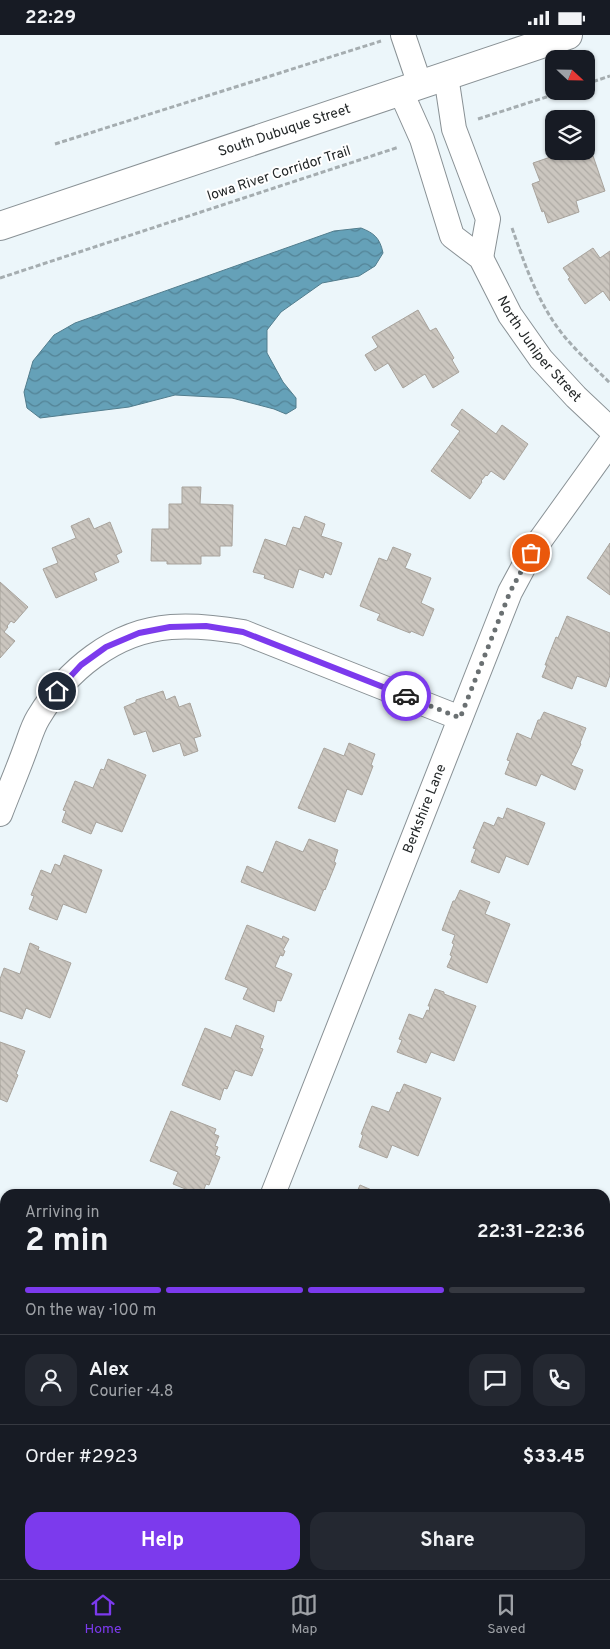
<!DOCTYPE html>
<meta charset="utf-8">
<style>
:root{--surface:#171b24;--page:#242831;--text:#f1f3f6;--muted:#9ea1a6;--line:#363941;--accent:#7c3aed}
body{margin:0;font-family:Overpass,sans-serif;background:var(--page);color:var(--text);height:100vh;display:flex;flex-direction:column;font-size:19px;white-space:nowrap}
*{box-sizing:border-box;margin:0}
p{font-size:16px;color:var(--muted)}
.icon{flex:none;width:28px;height:28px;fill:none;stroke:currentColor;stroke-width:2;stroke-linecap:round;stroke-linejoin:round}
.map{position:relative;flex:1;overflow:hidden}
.sheet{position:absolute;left:0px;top:1154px;width:610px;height:391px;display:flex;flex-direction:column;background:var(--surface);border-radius:15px 15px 0 0;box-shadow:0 1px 4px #0004}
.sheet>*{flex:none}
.needle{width:32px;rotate:112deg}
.controls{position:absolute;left:545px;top:15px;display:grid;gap:10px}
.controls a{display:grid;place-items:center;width:50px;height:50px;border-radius:10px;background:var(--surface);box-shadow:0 1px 4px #0004;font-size:25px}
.pin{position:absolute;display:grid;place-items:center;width:42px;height:42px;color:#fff;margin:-21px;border:2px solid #fff;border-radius:50%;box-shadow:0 1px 5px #0007}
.courier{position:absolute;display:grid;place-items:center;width:50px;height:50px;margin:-25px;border:4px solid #7c3aed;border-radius:50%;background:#fff;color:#222;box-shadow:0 1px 6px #0007}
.summary em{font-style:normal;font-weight:700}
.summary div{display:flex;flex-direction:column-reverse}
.summary{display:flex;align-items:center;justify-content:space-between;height:85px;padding:0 25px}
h1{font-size:32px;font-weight:700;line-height:38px}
.bar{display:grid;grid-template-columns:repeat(4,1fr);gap:8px 5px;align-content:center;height:60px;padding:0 25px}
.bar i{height:6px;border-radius:4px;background:var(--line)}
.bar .on{background:var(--accent)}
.bar p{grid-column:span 4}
.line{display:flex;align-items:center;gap:12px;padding:0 25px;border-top:1px solid var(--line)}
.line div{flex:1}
.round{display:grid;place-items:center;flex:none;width:52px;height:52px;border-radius:15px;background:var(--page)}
.button{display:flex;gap:10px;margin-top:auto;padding:10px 25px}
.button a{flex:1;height:58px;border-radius:15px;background:var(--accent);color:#fff;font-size:20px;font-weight:700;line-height:58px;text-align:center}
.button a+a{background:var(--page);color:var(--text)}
.status{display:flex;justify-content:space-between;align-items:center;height:35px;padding:0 25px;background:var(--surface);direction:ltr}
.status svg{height:14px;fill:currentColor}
.menu{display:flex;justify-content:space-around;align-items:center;height:70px;border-top:1px solid var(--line);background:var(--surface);font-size:14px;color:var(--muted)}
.menu a{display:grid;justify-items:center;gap:2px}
.menu .on{color:var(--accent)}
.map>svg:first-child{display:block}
.water{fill:url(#water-waves);stroke:#527d8d}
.building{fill:url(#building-back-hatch);stroke:#a8a39c}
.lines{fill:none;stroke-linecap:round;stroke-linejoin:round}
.minor-casing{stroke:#899195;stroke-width:26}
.secondary-casing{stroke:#899195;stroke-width:30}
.path{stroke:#a5adb0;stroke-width:3;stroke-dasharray:5 2.5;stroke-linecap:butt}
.minor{stroke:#fff;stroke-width:24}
.secondary{stroke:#fff;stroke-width:28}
.done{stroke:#6a7072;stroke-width:5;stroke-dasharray:0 9}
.route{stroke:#7c3aed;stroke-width:6}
.labels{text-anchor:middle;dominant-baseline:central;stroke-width:4;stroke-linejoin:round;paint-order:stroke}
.street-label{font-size:14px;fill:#242829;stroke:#fff}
</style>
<div class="status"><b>22:29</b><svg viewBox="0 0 49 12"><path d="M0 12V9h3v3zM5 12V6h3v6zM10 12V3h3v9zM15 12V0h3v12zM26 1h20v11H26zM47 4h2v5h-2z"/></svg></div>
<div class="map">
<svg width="610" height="1544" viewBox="0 0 610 1544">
<defs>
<pattern id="water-waves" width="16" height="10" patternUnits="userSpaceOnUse" patternTransform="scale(1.25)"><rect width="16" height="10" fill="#65a1b8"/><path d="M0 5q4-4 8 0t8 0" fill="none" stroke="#538396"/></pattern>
<pattern id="building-back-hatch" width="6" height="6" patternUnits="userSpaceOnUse" patternTransform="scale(1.25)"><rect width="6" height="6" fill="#cbc6bf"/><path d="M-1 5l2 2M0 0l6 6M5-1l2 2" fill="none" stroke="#aeaaa4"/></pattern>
</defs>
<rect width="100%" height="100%" fill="#ecf6fa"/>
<path class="water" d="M 361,193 C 374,198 380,203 383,218 L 375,231 L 359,241 L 322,248 L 281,277 L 267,295 L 267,318 L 283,347 L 296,363 L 296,373 L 286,379 L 274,374 L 232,363 L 175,360 L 129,372 L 40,383 L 27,373 L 24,357 L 33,326 L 54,300 L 75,288 L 334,196 Z"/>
<g class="building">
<path d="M 589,109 L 605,156 L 576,166 L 579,177 L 548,188 L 544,176 L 542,177 L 532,149 L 540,146 L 533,128 L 568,116 L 586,116 L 586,110 Z"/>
<path d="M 593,213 L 600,223 L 610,216 L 610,266 L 603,256 L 585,269 L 568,244 L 570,243 L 563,233 Z"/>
<path d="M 418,275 L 430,296 L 436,293 L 454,323 L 452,325 L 459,337 L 433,353 L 425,339 L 403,353 L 388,328 L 375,336 L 365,320 L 378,312 L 372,302 Z"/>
<path d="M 462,374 L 496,399 L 502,390 L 528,409 L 504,445 L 491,436 L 487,441 L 486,440 L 481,446 L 482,447 L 470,464 L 431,436 L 460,396 L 451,390 Z"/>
<path d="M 182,452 L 201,452 L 200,469 L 233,470 L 232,511 L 220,511 L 220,521 L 201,521 L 201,529 L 167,529 L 167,526 L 151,526 L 152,494 L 169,494 L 169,469 L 182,469 Z"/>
<path d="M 305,481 L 325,489 L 321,501 L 342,508 L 331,540 L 325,537 L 323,543 L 299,534 L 293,553 L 264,543 L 265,540 L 253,537 L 265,504 L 286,511 L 293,492 L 300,494 Z"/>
<path d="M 89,483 L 94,494 L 110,487 L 122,517 L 116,520 L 119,527 L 94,538 L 97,545 L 56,563 L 43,534 L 58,528 L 52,513 L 76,503 L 71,491 Z"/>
<path d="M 610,508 L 610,560 L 587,543 Z"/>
<path d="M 393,512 L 411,519 L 405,533 L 431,543 L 421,568 L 434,574 L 423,601 L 411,596 L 410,598 L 377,585 L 380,579 L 360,571 L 379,523 L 387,526 Z"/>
<path d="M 0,547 L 28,572 L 14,588 L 11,586 L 7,591 L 8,592 L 4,597 L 15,606 L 0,623 Z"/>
<path d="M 567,581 L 610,598 L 610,640 L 606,652 L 577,641 L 572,654 L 542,642 L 547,630 L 545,630 L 556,602 L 558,603 Z"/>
<path d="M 163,656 L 166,665 L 175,661 L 179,672 L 190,668 L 201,701 L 194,703 L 198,716 L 184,721 L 180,708 L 153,717 L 146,696 L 134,700 L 124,672 L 136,667 L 136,665 Z"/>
<path d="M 544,677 L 586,693 L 580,708 L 581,709 L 571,730 L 583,735 L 575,755 L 541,739 L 536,751 L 505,739 L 510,726 L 507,725 L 517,698 L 531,704 L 538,685 L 540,685 Z"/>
<path d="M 349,708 L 375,719 L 371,730 L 373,731 L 362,760 L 347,754 L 335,787 L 298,773 L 324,713 L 344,721 Z"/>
<path d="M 108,724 L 146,740 L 122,797 L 96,787 L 91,799 L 62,787 L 66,776 L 63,775 L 75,746 L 93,753 L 101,734 L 104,735 Z"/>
<path d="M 507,773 L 545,788 L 528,830 L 506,821 L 499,838 L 471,827 L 476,814 L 473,813 L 484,787 L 494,791 L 498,782 L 503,784 Z"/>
<path d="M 309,804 L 338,815 L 334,827 L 336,828 L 325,855 L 324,854 L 315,876 L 241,847 L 247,831 L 263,838 L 276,806 L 303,817 Z"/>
<path d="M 64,820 L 102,835 L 86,878 L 63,869 L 57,885 L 29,874 L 34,861 L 31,860 L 41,835 L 51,839 L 55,829 L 60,831 Z"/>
<path d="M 460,855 L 490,867 L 485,879 L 510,889 L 487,948 L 447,932 L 452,921 L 450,920 L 454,909 L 452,908 L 455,900 L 442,895 L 453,866 L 455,866 Z"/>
<path d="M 247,890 L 282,904 L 283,901 L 289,904 L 283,915 L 285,916 L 283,921 L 280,920 L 275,932 L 292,939 L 281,966 L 277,965 L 274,977 L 243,964 L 248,953 L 225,944 Z"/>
<path d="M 30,908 L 39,912 L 38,915 L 71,928 L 50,983 L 26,973 L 22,984 L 0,976 L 0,944 L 4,933 L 20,939 Z"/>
<path d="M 435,954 L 444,957 L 444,959 L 476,971 L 454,1026 L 431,1017 L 426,1028 L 397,1017 L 402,1005 L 399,1004 L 409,979 L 423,984 L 427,975 L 429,976 L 430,971 L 428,971 Z"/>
<path d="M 236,990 L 264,1001 L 260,1013 L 263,1014 L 252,1041 L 235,1035 L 227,1054 L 224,1053 L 220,1065 L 182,1050 L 205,993 L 231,1003 Z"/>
<path d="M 0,1007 L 25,1016 L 16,1039 L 18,1040 L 7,1067 L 0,1064 Z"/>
<path d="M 404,1049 L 441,1063 L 418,1121 L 392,1110 L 387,1123 L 359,1112 L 363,1100 L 361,1099 L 372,1071 L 389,1077 L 397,1057 L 400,1058 Z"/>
<path d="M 171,1076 L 216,1094 L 214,1099 L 219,1101 L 215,1111 L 218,1112 L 215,1120 L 220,1122 L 209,1150 L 206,1149 L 202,1159 L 198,1159 L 173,1149 L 178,1137 L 150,1126 Z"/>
<path d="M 360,1150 L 381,1159 L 356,1159 Z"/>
</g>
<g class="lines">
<g class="minor-casing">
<g id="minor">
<path d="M 403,0 L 420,50"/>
<path d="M 446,41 L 454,94 L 488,184 L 481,223"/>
<path id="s1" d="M 401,57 L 422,104 L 452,201 L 481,223 L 510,280 L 541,324 L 576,362 L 610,394"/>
<path d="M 0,779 C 8,758 17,737 25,715 C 29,705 32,693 38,683 C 66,636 114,596 171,592 C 195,590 219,593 243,597 L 460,683"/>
<path id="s2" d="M 273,1159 L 510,557 L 531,518 L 610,408"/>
</g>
</g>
<g class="secondary-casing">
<g id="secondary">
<path id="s3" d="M 0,191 L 568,0"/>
</g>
</g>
<g class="path">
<path d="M 586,49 L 610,41"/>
<path d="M 478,84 L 565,56"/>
<path d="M 55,109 L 381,6"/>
<path d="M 512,193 C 525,230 538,269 564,301 C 578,318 595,333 610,348"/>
<path d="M 0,243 L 399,112"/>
</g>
<use href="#minor" class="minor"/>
<use href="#secondary" class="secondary"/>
</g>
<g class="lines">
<path class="done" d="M 406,661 L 460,683 L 510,557 L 531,518"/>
<path class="route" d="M 57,656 L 81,630 L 106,612 L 139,598 L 170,592 L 206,591 L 243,597 L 406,661"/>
</g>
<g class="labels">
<g class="street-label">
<text stroke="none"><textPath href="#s3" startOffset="300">South Dubuque Street</textPath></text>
<text transform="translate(279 139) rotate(-18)">Iowa River Corridor Trail</text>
<text stroke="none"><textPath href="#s1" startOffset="298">North Juniper Street</textPath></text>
<text stroke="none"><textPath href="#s2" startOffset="414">Berkshire Lane</textPath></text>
</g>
</g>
</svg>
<div class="controls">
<a><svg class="needle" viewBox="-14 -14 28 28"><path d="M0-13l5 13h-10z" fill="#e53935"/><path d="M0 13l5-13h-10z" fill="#9ea1a6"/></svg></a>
<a><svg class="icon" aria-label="layers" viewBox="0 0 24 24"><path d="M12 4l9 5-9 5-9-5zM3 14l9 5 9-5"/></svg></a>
</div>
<div class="pin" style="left:531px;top:518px;background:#ea580c"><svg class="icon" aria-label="bag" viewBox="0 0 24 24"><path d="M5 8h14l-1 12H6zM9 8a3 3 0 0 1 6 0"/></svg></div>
<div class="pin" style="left:57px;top:656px;background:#1f2937"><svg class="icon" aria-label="home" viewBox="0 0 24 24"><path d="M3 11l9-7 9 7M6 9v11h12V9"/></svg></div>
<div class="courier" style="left:406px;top:661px"><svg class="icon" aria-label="car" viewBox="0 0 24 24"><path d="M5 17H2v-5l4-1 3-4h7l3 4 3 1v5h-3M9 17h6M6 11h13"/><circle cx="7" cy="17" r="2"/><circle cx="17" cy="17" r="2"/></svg></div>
<section class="sheet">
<div class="summary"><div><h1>2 min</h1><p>Arriving in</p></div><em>22:31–22:36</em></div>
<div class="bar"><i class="on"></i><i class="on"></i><i class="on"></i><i></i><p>On the way · 100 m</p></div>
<div class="line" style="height:90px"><a class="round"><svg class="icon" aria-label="person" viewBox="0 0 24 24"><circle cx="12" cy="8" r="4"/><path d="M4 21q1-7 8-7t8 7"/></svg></a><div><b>Alex</b><p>Courier · 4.8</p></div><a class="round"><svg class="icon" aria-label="chat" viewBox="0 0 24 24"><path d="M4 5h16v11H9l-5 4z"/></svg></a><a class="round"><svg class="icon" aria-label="phone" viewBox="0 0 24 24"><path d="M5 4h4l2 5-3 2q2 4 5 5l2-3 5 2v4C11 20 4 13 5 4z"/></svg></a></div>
<div class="line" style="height:65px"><div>Order #2923</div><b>$33.45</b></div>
<div class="button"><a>Help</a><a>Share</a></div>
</section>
</div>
<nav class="menu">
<a class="on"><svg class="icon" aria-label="home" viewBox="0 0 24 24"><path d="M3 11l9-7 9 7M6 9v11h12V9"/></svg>Home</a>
<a><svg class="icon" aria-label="map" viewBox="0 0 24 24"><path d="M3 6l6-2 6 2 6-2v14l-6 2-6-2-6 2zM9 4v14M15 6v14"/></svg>Map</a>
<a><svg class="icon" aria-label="saved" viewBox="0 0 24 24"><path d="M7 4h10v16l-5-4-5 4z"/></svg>Saved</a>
</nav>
